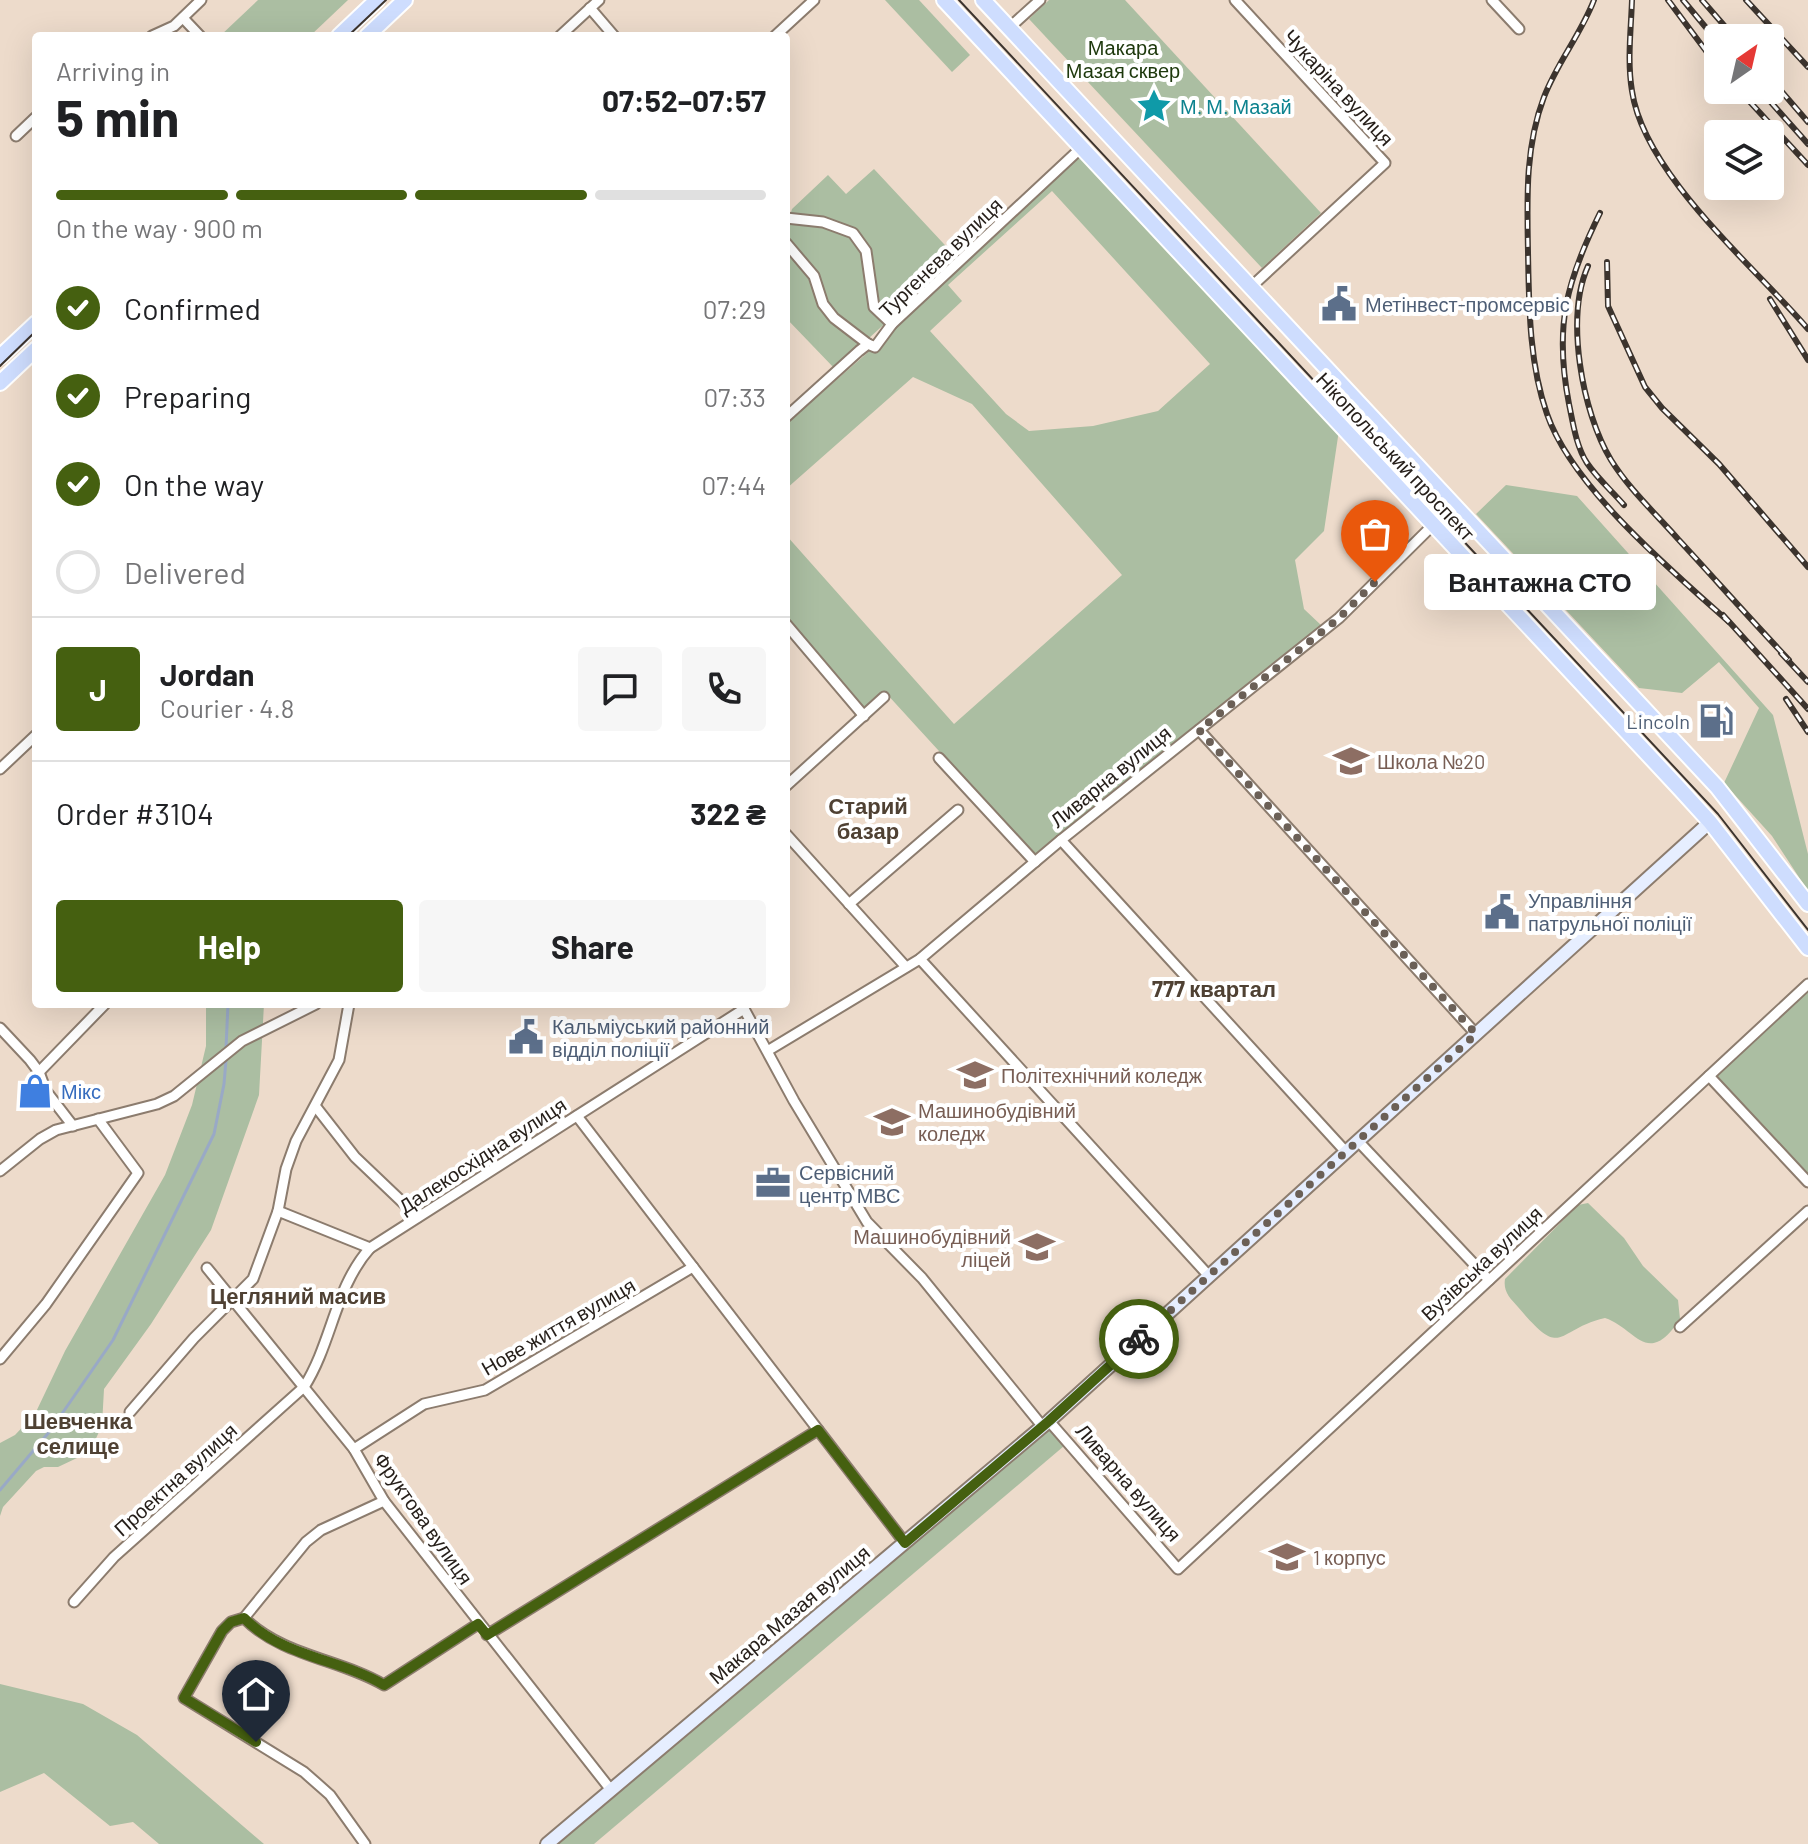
<!DOCTYPE html>
<meta charset="utf-8">
<style>
:root{--surface:#fff;--page:#f6f6f6;--text:#202124;--muted:#757577;--line:#e0e0e0;--accent:#456010}
body{margin:0;font-family:Barlow,sans-serif;background:var(--page);color:var(--text);height:100vh;display:flex;flex-direction:column;font-size:30px;white-space:nowrap}
*{box-sizing:border-box;margin:0}
p{font-size:26px;color:var(--muted)}
.icon{flex:none;width:44px;height:44px;fill:none;stroke:currentColor;stroke-width:2;stroke-linecap:round;stroke-linejoin:round}
.map{position:relative;flex:1;overflow:hidden}
.panel{position:absolute;left:32px;top:32px;width:758px;height:976px;display:flex;flex-direction:column;background:var(--surface);border-radius:8px;box-shadow:0 8px 32px #0002}
.panel>*{flex:none}
.needle{width:52px;rotate:34deg}
.tools{position:absolute;left:1704px;top:24px;display:grid;gap:16px}
.tools a{display:grid;place-items:center;width:80px;height:80px;border-radius:8px;background:var(--surface);box-shadow:0 8px 32px #0002;font-size:40px}
.pin{position:absolute;display:grid;place-items:center;width:68px;height:68px;color:#fff;margin:-82px -34px;border-radius:50% 50% 50% 0;rotate:-45deg;box-shadow:0 0 8px #0007}
.pin .icon{rotate:45deg}
.courier{position:absolute;display:grid;place-items:center;width:80px;height:80px;margin:-40px;border:6px solid #456010;border-radius:50%;background:#fff;color:#222;box-shadow:0 2px 10px #0007}
.bubble{position:absolute;height:56px;border-radius:8px;background:var(--surface);box-shadow:0 8px 32px #0002;font-size:26px;font-weight:700;line-height:56px;text-align:center}
.overview em{font-style:normal;font-weight:700}
.overview div{display:flex;flex-direction:column-reverse}
.overview{display:flex;align-items:center;justify-content:space-between;height:136px;padding:0 24px}
h1{font-size:52px;font-weight:700;line-height:60px}
.bar{display:grid;grid-template-columns:repeat(4,1fr);gap:12px 8px;align-content:center;height:96px;padding:0 24px}
.bar i{height:10px;border-radius:6px;background:var(--line)}
.bar .current{background:var(--accent)}
.bar p{grid-column:span 4}
.line{display:flex;align-items:center;gap:20px;padding:0 24px;border-top:2px solid var(--line)}
.line div{flex:1}
.round{display:grid;place-items:center;flex:none;width:84px;height:84px;border-radius:8px;background:var(--page)}
ol{padding:0 24px;list-style:none}
li{display:flex;align-items:center;gap:24px;height:88px}
li p{margin-inline-start:auto}
li .icon{padding:8px;border-radius:50%;background:var(--accent);color:#fff;stroke-width:4}
li:last-child{color:var(--muted)}
li i{width:44px;height:44px;border:4px solid var(--line);border-radius:50%}
.primary-button{display:flex;gap:16px;margin-top:auto;padding:16px 24px}
.primary-button a{flex:1;height:92px;border-radius:8px;background:var(--accent);color:#fff;font-size:32px;font-weight:700;line-height:92px;text-align:center}
.primary-button a+a{background:var(--page);color:var(--text)}
.map>svg:first-child{display:block}
.green{fill:#abbea2;fill-rule:evenodd}
.lines{fill:none;stroke-linecap:round;stroke-linejoin:round}
.stream{stroke:#99a9c6;stroke-width:3}
.street-casing{stroke:#8c7c6e;stroke-width:13}
.secondary-casing{stroke:#8c7c6e;stroke-width:16}
.primary-casing{stroke:#fff;stroke-width:18}
.street{stroke:#fff;stroke-width:9}
.secondary{stroke:#e6eeff;stroke-width:12}
.primary{stroke:#ceddfe;stroke-width:14}
.tram{stroke:#3c342e;stroke-width:2}
.rail-casing{stroke:#3c342e;stroke-width:6}
.rail{stroke:#fff;stroke-width:3;stroke-dasharray:9;stroke-linecap:butt}
.done{stroke:#6b6057;stroke-width:8;stroke-dasharray:0 14.4}
.route{stroke:#456010;stroke-width:10}
.labels{text-anchor:middle;dominant-baseline:central;stroke-width:8;stroke-linejoin:round;paint-order:stroke}
.park-label{font-size:20px;fill:#1d380c;stroke:#fff}
.street-label{font-size:20px;fill:#251e19;stroke:#fff}
.culture-label{font-size:20px;fill:#0d838f;stroke:#fff;text-anchor:start}
.service-label{font-size:20px;fill:#4e5e75;stroke:#fff;text-anchor:start}
.education-label{font-size:20px;fill:#785e54;stroke:#fff;text-anchor:start}
.shop-label{font-size:20px;fill:#366cbe;stroke:#fff;text-anchor:start}
.neighbourhood-label{font-size:22px;font-weight:bold;fill:#4f4133;stroke:#fff}
</style>
<div class="map">
<svg width="1808" height="1844" viewBox="0 0 1808 1844">
<rect width="100%" height="100%" fill="#eddbcb"/>
<g class="green">
<path d="M 258,0 L 348,0 L 310,36 L 220,36 Z"/>
<path d="M 885,0 L 919,0 L 970,55 L 952,72 Z"/>
<path d="M 1049,0 L 1125,0 L 1321,213 L 1262,268 L 1029,19 Z"/>
<path d="M 1082,154 L 1339,430 L 1324,531 L 1295,560 L 1304,609 L 1322,626 L 1035,856 L 885,692 L 864,710 L 786,618 L 786,535 L 954,724 L 1122,575 L 972,404 L 913,377 L 786,489 L 786,424 L 890,333 ZM 1052,191 L 1210,364 L 1158,411 L 1093,426 L 1029,431 L 1006,414 L 930,331 L 962,301 L 948,285 Z"/>
<path d="M 874,169 L 957,258 L 835,369 L 786,318 L 786,227 L 792,209 L 828,175 L 846,194 Z"/>
<path d="M 1506,485 L 1577,496 L 1773,715 L 1808,854 L 1808,891 L 1772,836 L 1724,783 L 1759,708 L 1719,662 L 1682,693 L 1639,688 L 1476,514 Z"/>
<path d="M 1808,990 L 1808,1177 L 1714,1076 Z"/>
<path d="M 206,1004 L 264,1004 L 259,1095 L 211,1230 L 151,1324 L 104,1389 L 102,1425 L 94,1443 L 77,1458 L 58,1467 L 44,1467 L 36,1471 L 3,1507 L 0,1516 L 0,1443 L 15,1435 L 35,1414 L 65,1351 L 165,1175 L 192,1105 L 206,1046 Z"/>
<path d="M 1588,1203 L 1624,1238 L 1643,1266 L 1678,1300 L 1680,1319 C 1647,1369 1636,1328 1605,1318 C 1554,1330 1564,1361 1518,1307 C 1510,1298 1503,1292 1505,1279 L 1578,1205 Z"/>
<path d="M 1047,1427 L 1064,1446 L 594,1844 L 551,1844 Z"/>
<path d="M 0,1684 L 83,1704 L 137,1735 L 264,1844 L 159,1844 L 133,1822 L 110,1826 L 44,1773 L 0,1792 Z"/>
</g>
<g class="lines">
<g class="stream">
<path d="M 226,1048 L 228,1004"/>
<path d="M 0,1490 L 50,1431 L 113,1340 L 214,1134 L 224,1084 L 226,1060"/>
</g>
<g class="street-casing">
<g id="street">
<path d="M 1235,0 L 1385,163 L 1251,287"/>
<path d="M 1492,0 L 1519,29"/>
<path d="M 590,8 L 614,36"/>
<path d="M 183,18 L 200,36"/>
<path d="M 1009,28 L 1040,0"/>
<path d="M 152,36 L 174,26 L 201,0"/>
<path d="M 560,36 L 599,0"/>
<path d="M 775,36 L 814,0"/>
<path d="M 16,136 L 36,117"/>
<path d="M 786,218 L 823,222 L 853,233 L 866,251 L 874,307 L 892,324"/>
<path d="M 786,243 L 814,276 L 823,304 L 834,318 L 868,344"/>
<path d="M 786,417 L 859,351 L 868,344 L 875,347 L 892,324 L 1081,148"/>
<path d="M 786,624 L 864,716"/>
<path d="M 1199,730 L 1476,1034"/>
<path d="M 939,758 L 1035,862"/>
<path d="M 0,769 L 36,735"/>
<path d="M 786,786 L 884,697"/>
<path d="M 786,834 L 906,967"/>
<path d="M 1061,840 L 1346,1152"/>
<path d="M 849,904 L 958,810"/>
<path d="M 920,959 L 1209,1276"/>
<path d="M 743,1007 L 794,1101 L 867,1222 L 922,1278 L 1043,1427"/>
<path d="M 0,1028 L 30,1060 L 39,1072 L 46,1091 L 73,1126"/>
<path d="M 769,1050 L 920,959 L 1061,840 L 1339,618 L 1433,525"/>
<path d="M 39,1072 L 105,1004"/>
<path d="M 1709,1076 L 1808,1182"/>
<path d="M 316,1107 L 355,1157 L 418,1217"/>
<path d="M 577,1116 L 905,1543"/>
<path d="M 1358,1141 L 1489,1280"/>
<path d="M 0,1171 L 40,1139 L 56,1130 L 157,1104 L 174,1096 L 242,1041 L 316,1004"/>
<path d="M 278,1211 L 370,1248"/>
<path d="M 207,1268 L 354,1449 L 384,1501 L 611,1790"/>
<path d="M 1680,1327 L 1808,1211"/>
<path d="M 0,1359 L 46,1304 L 138,1173 L 98,1119"/>
<path d="M 130,1412 L 194,1338 L 253,1279 L 278,1211 L 286,1169 L 296,1141 L 339,1060 L 349,1004"/>
<path d="M 1049,1421 L 1178,1569 L 1808,984"/>
<path d="M 354,1449 L 424,1404 L 485,1390 L 693,1267"/>
<path d="M 74,1602 L 114,1557 L 304,1387 C 332,1343 335,1287 370,1248 L 744,1009"/>
<path d="M 244,1618 C 282,1656 340,1659 384,1685 L 478,1624"/>
<path d="M 487,1635 L 818,1430"/>
<path d="M 365,1844 L 330,1795 L 304,1772 L 184,1698 L 222,1631 L 231,1622 L 244,1618 L 306,1542 L 321,1530 L 384,1501"/>
</g>
</g>
<g class="secondary-casing">
<path id="secondary" d="M 547,1844 L 1049,1421 L 1710,822"/>
</g>
<g class="primary-casing">
<g id="primary">
<path d="M 944,0 L 1680,789 L 1710,822 L 1808,948"/>
<path d="M 983,0 L 1717,787 L 1808,904"/>
<path d="M 339,36 L 377,0"/>
<path d="M 367,36 L 405,0"/>
<path d="M 0,357 L 36,323"/>
<path d="M 0,383 L 36,349"/>
</g>
</g>
<use href="#street" class="street"/>
<use href="#secondary" class="secondary"/>
<use href="#primary" class="primary"/>
<g class="tram">
<path d="M 959,0 L 1718,814 L 1808,930"/>
<path d="M 348,36 L 386,0"/>
<path d="M 0,366 L 36,331"/>
</g>
<g class="rail-casing">
<g id="rail">
<path d="M 1594,0 C 1581,34 1557,63 1544,97 C 1525,147 1527,199 1528,252 C 1529,306 1529,363 1547,414 C 1572,487 1672,571 1729,622"/>
<path d="M 1632,0 C 1631,30 1627,61 1632,91 C 1644,174 1754,266 1808,329"/>
<path d="M 1668,0 L 1718,67"/>
<path d="M 1683,0 L 1718,42"/>
<path d="M 1702,0 L 1735,38"/>
<path d="M 1746,0 L 1808,67"/>
<path d="M 1770,78 L 1808,122"/>
<path d="M 1739,90 L 1808,165"/>
<path d="M 1760,90 L 1808,144"/>
<path d="M 1600,213 C 1566,282 1554,327 1569,404 C 1573,423 1576,446 1587,463 C 1597,478 1612,491 1624,505"/>
<path d="M 1607,262 L 1608,306 L 1645,387 L 1662,408 L 1719,464 L 1808,567"/>
<path d="M 1588,266 C 1565,318 1582,412 1611,460 C 1629,489 1655,513 1678,539 C 1715,579 1751,620 1789,660"/>
<path d="M 1770,299 L 1808,360"/>
<path d="M 1723,615 L 1808,709"/>
<path d="M 1781,653 L 1808,682"/>
<path d="M 1786,699 L 1808,732"/>
</g>
</g>
<use href="#rail" class="rail"/>
</g>
<g class="lines">
<path class="done" d="M 1139,1339 L 1476,1034 L 1199,730 L 1339,618 L 1375,582"/>
<path class="route" d="M 256,1742 L 184,1698 L 222,1631 L 231,1622 L 244,1618 C 282,1657 340,1659 384,1685 L 478,1624 L 487,1635 L 818,1430 L 905,1543 L 1049,1421 L 1139,1339"/>
</g>
<defs>
<g id="sight-bare" transform="scale(2.76)"><path d="M0-6L1.8-2.2L6-1.7L2.9 1.2L3.7 5.4L0 3.3L-3.7 5.4L-2.9 1.2L-6-1.7L-1.8-2.2Z" fill="#0f9aa8" stroke="#fff" stroke-width="2.5" paint-order="stroke"/></g>
<g id="civic-bare" transform="scale(2.76)"><path d="M-.6-6.5H3V-4.5H.6V-3L4-1V1h2V6H-6V1h2V-1L-.6-3ZM-1.2 2.5V6h2.4V2.5Z" fill="#5c6f8a" stroke="#fff" stroke-width="2.5" paint-order="stroke"/></g>
<g id="fuel-bare" transform="scale(2.76)"><path d="M-5.5-6h7V0h2V4h1.3V-2.5L3-4.5l.8-.8L6-3V5H2.5V1h-1V6h-7ZM-4.2-4.7v3.2H.2V-4.7Z" fill="#5c6f8a" stroke="#fff" stroke-width="2.5" paint-order="stroke"/></g>
<g id="school-bare" transform="scale(2.76)"><path d="M0-5L7-2L0 1L-7-2ZM-4 1L0 2.5L4 1V4Q0 6-4 4Z" fill="#8d6e63" stroke="#fff" stroke-width="2.5" paint-order="stroke"/></g>
<g id="university-bare" transform="scale(2.76)"><path d="M0-5L7-2L0 1L-7-2ZM-4 1L0 2.5L4 1V4Q0 6-4 4Z" fill="#8d6e63" stroke="#fff" stroke-width="2.5" paint-order="stroke"/></g>
<g id="shop-bare" transform="scale(2.76)"><path d="M-5-2.5h2.3a2.7 3.5 0 0 1 5.4 0H5L5.5 6h-11ZM-1.5-2.5h3a1.5 2.3 0 0 0-3 0Z" fill="#3f7fe0" stroke="#fff" stroke-width="2.5" paint-order="stroke"/></g>
<g id="office-bare" transform="scale(2.76)"><path d="M-6-3h4V-5.5h4V-3h4V5H-6ZM-1-4.5V-3h2v-1.5ZM-6 0V1H6V0Z" fill="#5c6f8a" stroke="#fff" stroke-width="2.5" paint-order="stroke"/></g>
</defs>
<g fill-rule="evenodd">
<use href="#sight-bare" x="1154" y="106"/>
<use href="#civic-bare" x="1339" y="304"/>
<use href="#fuel-bare" x="1716" y="721"/>
<use href="#school-bare" x="1351" y="761"/>
<use href="#civic-bare" x="1502" y="912"/>
<use href="#civic-bare" x="526" y="1037"/>
<use href="#university-bare" x="975" y="1075"/>
<use href="#shop-bare" x="35" y="1091"/>
<use href="#university-bare" x="892" y="1122"/>
<use href="#office-bare" x="773" y="1183"/>
<use href="#university-bare" x="1037" y="1247"/>
<use href="#university-bare" x="1287" y="1557"/>
</g>
<g class="labels">
<g class="park-label">
<text x="1123" y="47">Макара<tspan x="1123" dy="23">Мазая сквер</tspan></text>
</g>
<g class="street-label">
<text transform="translate(1339 87) rotate(47)">Чукаріна вулиця</text>
<text transform="translate(940 257) rotate(-44)">Тургенєва вулиця</text>
<text transform="translate(1396 456) rotate(47)">Нікопольський проспект</text>
<text transform="translate(1110 776) rotate(-39)">Ливарна вулиця</text>
<text transform="translate(482 1155) rotate(-33)">Далекосхідна вулиця</text>
<text transform="translate(1481 1263) rotate(-43)">Вузівська вулиця</text>
<text transform="translate(558 1326) rotate(-30)">Нове життя вулиця</text>
<text transform="translate(175 1479) rotate(-42)">Проектна вулиця</text>
<text transform="translate(1129 1482) rotate(49)">Ливарна вулиця</text>
<text transform="translate(424 1518) rotate(55)">Фруктова вулиця</text>
<text transform="translate(789 1614) rotate(-40)">Макара Мазая вулиця</text>
</g>
<g class="culture-label">
<text x="1180" y="106">М. М. Мазай</text>
</g>
<g class="service-label">
<text x="1365" y="304">Метінвест-промсервіс</text>
<text x="1690" y="721" text-anchor="end">Lincoln</text>
<text x="1528" y="900">Управління<tspan x="1528" dy="23">патрульної поліції</tspan></text>
<text x="552" y="1026">Кальміуський районний<tspan x="552" dy="23">відділ поліції</tspan></text>
<text x="799" y="1172">Сервісний<tspan x="799" dy="23">центр МВС</tspan></text>
</g>
<g class="education-label">
<text x="1377" y="761">Школа №20</text>
<text x="1001" y="1075">Політехнічний коледж</text>
<text x="918" y="1110">Машинобудівний<tspan x="918" dy="23">коледж</tspan></text>
<text x="1011" y="1236" text-anchor="end">Машинобудівний<tspan x="1011" dy="23">ліцей</tspan></text>
<text x="1313" y="1557">1 корпус</text>
</g>
<g class="shop-label">
<text x="61" y="1091">Мікс</text>
</g>
<g class="neighbourhood-label">
<text x="868" y="805">Старий<tspan x="868" dy="25">базар</tspan></text>
<text x="1214" y="988">777 квартал</text>
<text x="298" y="1295">Цегляний масив</text>
<text x="78" y="1420">Шевченка<tspan x="78" dy="25">селище</tspan></text>
</g>
</g>
</svg>
<div class="tools">
<a><svg class="needle" viewBox="-14 -14 28 28"><path d="M0-13l5 13h-10z" fill="#e53935"/><path d="M0 13l5-13h-10z" fill="#757577"/></svg></a>
<a><svg class="icon" aria-label="layers" viewBox="0 0 24 24"><path d="M12 4l9 5-9 5-9-5zM3 14l9 5 9-5"/></svg></a>
</div>
<div class="pin" style="left:1375px;top:582px;background:#ea580c"><svg class="icon" aria-label="bag" viewBox="0 0 24 24"><path d="M5 8h14l-1 12H6zM9 8a3 3 0 0 1 6 0"/></svg></div>
<div class="pin" style="left:256px;top:1742px;background:#1f2937"><svg class="icon" aria-label="home" viewBox="0 0 24 24"><path d="M3 11l9-7 9 7M6 9v11h12V9"/></svg></div>
<div class="courier" style="left:1139px;top:1339px"><svg class="icon" aria-label="bike" viewBox="0 0 24 24"><circle cx="6" cy="16" r="4"/><circle cx="18" cy="16" r="4"/><path d="M6 16l4-8h5l3 8M10 8l3 8H6M13 5h3"/></svg></div>
<div class="bubble" style="left:1424px;top:554px;width:232px">Вантажна СТО</div>
<section class="panel">
<div class="overview"><div><h1>5 min</h1><p>Arriving in</p></div><em>07:52–07:57</em></div>
<div class="bar"><i class="current"></i><i class="current"></i><i class="current"></i><i></i><p>On the way · 900 m</p></div>
<ol>
<li><svg class="icon" aria-label="check" viewBox="0 0 24 24"><path d="M5 12l5 5 9-10"/></svg>Confirmed<p>07:29</p></li>
<li><svg class="icon" aria-label="check" viewBox="0 0 24 24"><path d="M5 12l5 5 9-10"/></svg>Preparing<p>07:33</p></li>
<li><svg class="icon" aria-label="check" viewBox="0 0 24 24"><path d="M5 12l5 5 9-10"/></svg>On the way<p>07:44</p></li>
<li><i></i>Delivered</li>
</ol>
<div class="line" style="height:144px"><b class="round" style="background:var(--accent);color:#fff">J</b><div><b>Jordan</b><p>Courier · 4.8</p></div><a class="round"><svg class="icon" aria-label="chat" viewBox="0 0 24 24"><path d="M4 5h16v11H9l-5 4z"/></svg></a><a class="round"><svg class="icon" aria-label="phone" viewBox="0 0 24 24"><path d="M5 4h4l2 5-3 2q2 4 5 5l2-3 5 2v4C11 20 4 13 5 4z"/></svg></a></div>
<div class="line" style="height:104px"><div>Order #3104</div><b>322 ₴</b></div>
<div class="primary-button"><a>Help</a><a>Share</a></div>
</section>
</div>
